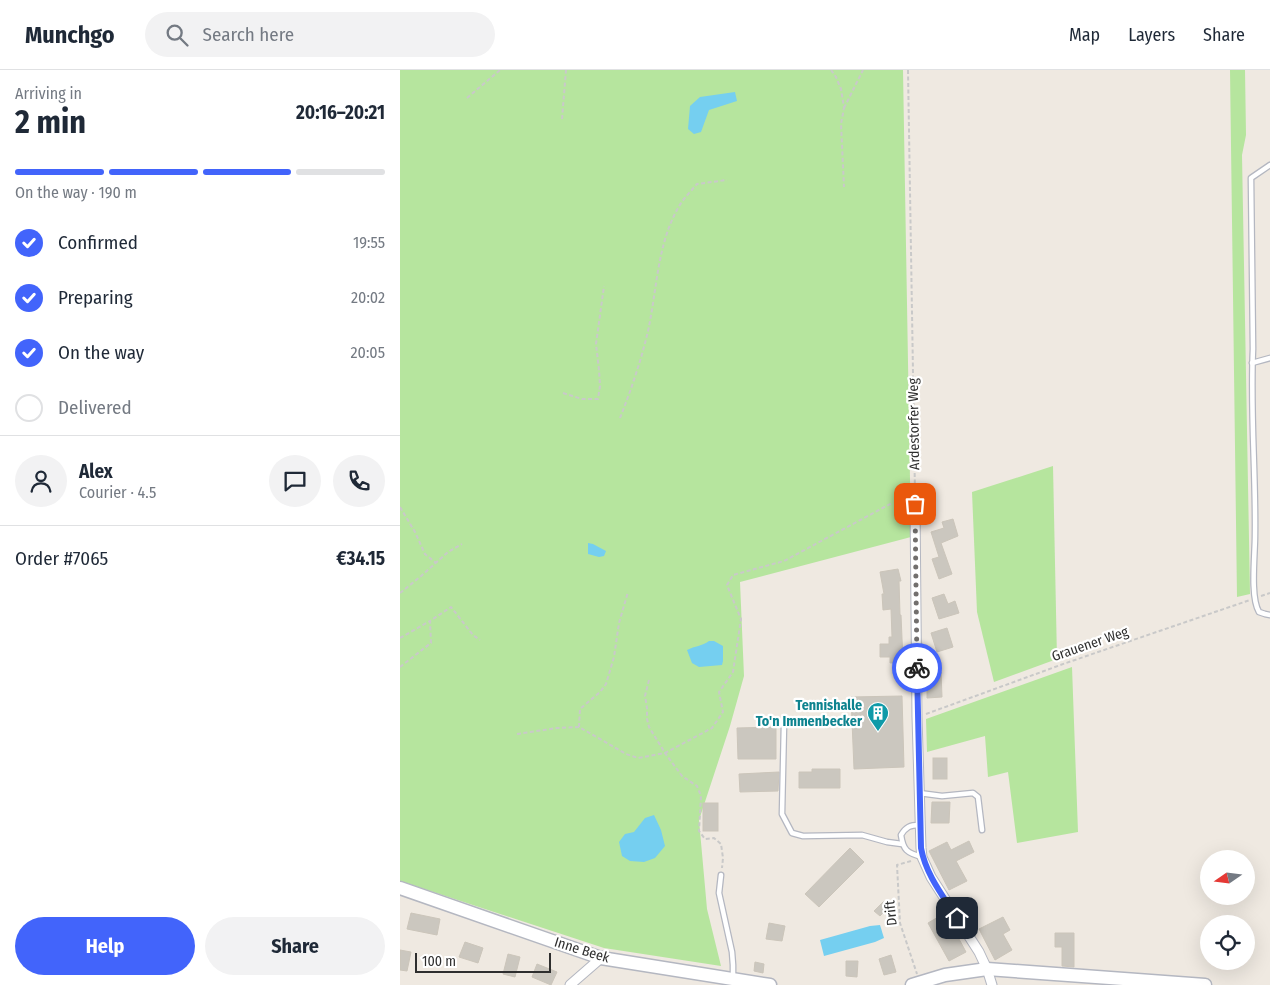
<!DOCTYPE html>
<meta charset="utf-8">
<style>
:root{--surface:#fff;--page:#f2f2f3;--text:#1f2937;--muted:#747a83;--line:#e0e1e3;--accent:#4264fb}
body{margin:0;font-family:"Fira Sans Condensed",sans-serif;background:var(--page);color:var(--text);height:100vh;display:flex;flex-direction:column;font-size:19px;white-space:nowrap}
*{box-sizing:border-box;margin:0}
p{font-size:16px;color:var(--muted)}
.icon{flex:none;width:28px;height:28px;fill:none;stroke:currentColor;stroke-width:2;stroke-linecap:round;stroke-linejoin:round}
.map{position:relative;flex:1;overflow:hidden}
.details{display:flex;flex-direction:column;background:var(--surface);width:400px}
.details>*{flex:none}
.needle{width:32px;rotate:256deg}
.tools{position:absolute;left:800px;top:780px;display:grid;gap:10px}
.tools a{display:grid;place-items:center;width:55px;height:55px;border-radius:50%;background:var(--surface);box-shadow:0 5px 20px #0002;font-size:25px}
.scale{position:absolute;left:15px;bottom:12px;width:136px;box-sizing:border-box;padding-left:5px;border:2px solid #2e2e2e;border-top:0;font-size:14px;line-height:18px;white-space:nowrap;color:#2e2e2e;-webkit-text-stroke:4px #fff;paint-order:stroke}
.pin{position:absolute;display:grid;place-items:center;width:42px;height:42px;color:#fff;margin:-21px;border-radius:10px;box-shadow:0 2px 8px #0006}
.courier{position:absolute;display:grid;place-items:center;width:50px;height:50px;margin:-25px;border:4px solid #4264fb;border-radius:50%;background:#fff;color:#222;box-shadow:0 1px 6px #0007}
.headline em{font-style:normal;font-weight:700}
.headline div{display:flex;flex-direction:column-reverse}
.headline{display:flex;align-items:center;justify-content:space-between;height:85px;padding:0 15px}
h1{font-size:32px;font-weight:700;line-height:38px}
.bar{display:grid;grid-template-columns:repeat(4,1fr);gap:8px 5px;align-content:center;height:60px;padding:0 15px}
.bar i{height:6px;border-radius:4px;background:var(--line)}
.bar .selected{background:var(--accent)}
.bar p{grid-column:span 4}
.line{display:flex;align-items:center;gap:12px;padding:0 15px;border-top:1px solid var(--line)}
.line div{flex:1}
.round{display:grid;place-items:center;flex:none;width:52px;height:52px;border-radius:26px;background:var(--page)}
ol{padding:0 15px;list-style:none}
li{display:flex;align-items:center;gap:15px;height:55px}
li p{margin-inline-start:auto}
li .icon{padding:5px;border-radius:50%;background:var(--accent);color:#fff;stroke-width:4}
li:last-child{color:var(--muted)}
li i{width:28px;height:28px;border:2px solid var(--line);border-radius:50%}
.button{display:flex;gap:10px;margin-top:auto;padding:10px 15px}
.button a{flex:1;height:58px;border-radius:30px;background:var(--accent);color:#fff;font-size:20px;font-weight:700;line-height:58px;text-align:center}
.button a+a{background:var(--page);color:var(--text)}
header{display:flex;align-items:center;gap:30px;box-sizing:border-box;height:70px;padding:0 25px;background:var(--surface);border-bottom:1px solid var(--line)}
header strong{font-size:24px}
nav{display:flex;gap:28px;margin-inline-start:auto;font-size:18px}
.search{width:350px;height:45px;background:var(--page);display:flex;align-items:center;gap:12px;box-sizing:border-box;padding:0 18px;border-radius:28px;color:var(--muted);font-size:19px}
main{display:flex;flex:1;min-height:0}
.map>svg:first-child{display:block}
.green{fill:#b6e59e}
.water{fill:#75cff0}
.building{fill:#cbc7bf;stroke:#cbc5ba}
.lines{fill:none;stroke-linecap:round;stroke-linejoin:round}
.lane-casing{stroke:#b4b7c1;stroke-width:7}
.street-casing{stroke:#b4b7c1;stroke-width:11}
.secondary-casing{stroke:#b4b7c1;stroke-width:15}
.path{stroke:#c9c9c9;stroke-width:2;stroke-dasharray:4 2.5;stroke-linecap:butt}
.lane{stroke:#fff;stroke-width:4.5}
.street{stroke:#fff;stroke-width:9}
.secondary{stroke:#fff;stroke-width:12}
.done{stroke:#726f6d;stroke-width:5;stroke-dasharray:0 9}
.route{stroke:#4264fb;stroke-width:6}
.labels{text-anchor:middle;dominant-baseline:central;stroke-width:4.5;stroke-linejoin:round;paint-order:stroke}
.street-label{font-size:14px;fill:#2e2e2e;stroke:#fff}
.culture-label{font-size:14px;font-weight:bold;fill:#0d838f;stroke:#fff;text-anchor:end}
</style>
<header>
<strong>Munchgo</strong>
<div class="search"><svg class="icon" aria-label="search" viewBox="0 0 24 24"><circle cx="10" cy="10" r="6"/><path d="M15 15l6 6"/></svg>Search here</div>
<nav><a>Map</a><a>Layers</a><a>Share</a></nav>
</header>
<main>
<section class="details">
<div class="headline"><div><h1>2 min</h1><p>Arriving in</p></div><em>20:16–20:21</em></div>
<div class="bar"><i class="selected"></i><i class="selected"></i><i class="selected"></i><i></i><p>On the way · 190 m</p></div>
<ol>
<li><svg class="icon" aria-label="check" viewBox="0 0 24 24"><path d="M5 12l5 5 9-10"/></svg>Confirmed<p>19:55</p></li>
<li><svg class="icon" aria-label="check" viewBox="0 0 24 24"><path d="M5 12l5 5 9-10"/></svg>Preparing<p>20:02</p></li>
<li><svg class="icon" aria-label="check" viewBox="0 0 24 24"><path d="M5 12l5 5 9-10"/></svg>On the way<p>20:05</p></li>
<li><i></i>Delivered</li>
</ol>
<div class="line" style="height:90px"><a class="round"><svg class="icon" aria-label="person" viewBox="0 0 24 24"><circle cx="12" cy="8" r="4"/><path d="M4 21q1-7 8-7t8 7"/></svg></a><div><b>Alex</b><p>Courier · 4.5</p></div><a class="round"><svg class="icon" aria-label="chat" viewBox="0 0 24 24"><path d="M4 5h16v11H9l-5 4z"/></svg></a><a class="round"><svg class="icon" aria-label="phone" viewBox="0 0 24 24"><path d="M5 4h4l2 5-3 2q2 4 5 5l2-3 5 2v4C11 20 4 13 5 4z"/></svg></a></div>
<div class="line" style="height:65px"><div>Order #7065</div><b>€34.15</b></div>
<div class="button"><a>Help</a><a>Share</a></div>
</section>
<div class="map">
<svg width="870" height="915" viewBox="0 0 870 915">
<rect width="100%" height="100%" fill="#efe9e1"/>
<g class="green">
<path d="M 0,0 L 503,0 L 511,467 L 340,512 L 344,606 L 330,656 L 299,750 L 307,839 L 321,896 L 204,878 L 0,811 Z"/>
<path d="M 830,0 L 845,0 L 846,65 L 842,85 L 850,524 L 837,527 Z"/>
<path d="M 653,396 L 657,589 L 594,612 L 577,542 L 572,422 Z"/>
<path d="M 672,597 L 678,762 L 617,773 L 608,702 L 588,707 L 585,666 L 527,682 L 526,649 Z"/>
</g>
<g class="water">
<path d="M 335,22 L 337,31 L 309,40 L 301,62 L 294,64 L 288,59 L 290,36 L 300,27 Z"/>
<path d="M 188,473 L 193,474 L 206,481 L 204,486 L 199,487 L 188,484 Z"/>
<path d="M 309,571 L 314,571 L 323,576 L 323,591 L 322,595 L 299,597 L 292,593 L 287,580 C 295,576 302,576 309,571 Z"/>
<path d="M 254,745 L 261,760 L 265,776 L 255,788 L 244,792 L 230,791 L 222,786 L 219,772 L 225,764 L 234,762 L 245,748 Z"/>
<path d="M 480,855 L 484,868 L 475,872 L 424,886 L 420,870 L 470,856 Z"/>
</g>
<g class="building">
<path d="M 553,449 L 558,466 L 541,473 L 552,504 L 539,509 L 532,489 L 539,487 L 531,462 L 544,458 L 542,452 Z"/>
<path d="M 498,499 L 501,511 L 499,511 L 500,545 L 501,545 L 503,592 L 490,593 L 490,587 L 480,587 L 480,574 L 489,574 L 489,567 L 492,567 L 491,539 L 483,540 L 482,524 L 484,524 L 480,502 Z"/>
<path d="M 544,524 L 548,534 L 555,531 L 559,543 L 539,549 L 532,528 Z"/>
<path d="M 547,558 L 553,577 L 537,582 L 531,563 Z"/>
<path d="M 541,602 L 542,627 L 527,628 L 527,603 Z"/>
<path d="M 502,626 L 504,697 L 454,699 L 451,627 Z"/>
<path d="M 376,657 L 376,689 L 338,689 L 337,658 Z"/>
<rect x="533" y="688" width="14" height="21"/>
<path d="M 412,699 L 440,699 L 440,718 L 399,718 L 399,702 L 412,702 Z"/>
<path d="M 379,702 L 378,721 L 340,722 L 339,704 Z"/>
<path d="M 532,732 L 550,732 L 549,753 L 531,753 Z"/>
<rect x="303" y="733" width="15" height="28"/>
<path d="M 569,771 L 574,782 L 556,791 L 567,811 L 549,820 L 529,781 L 547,772 L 551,780 Z"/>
<path d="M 450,778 L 464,792 L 419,837 L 405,824 Z"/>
<path d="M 484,831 L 489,837 L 480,846 L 474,841 Z"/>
<path d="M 11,843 L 40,849 L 37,865 L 7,859 Z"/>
<path d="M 545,843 L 566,882 L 549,891 L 528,853 Z"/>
<path d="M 603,847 L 610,860 L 603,864 L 612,880 L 595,890 L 579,859 Z"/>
<path d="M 369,853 L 385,856 L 382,871 L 366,869 Z"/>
<path d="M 655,863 L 674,863 L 674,897 L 662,896 L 662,877 L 655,877 Z"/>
<path d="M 65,872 L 83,878 L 78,893 L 59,887 Z"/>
<path d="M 0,880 L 11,882 L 7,901 L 0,900 Z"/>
<path d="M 108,884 L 120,887 L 115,907 L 103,904 Z"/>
<path d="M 491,885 L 496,902 L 484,905 L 479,889 Z"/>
<path d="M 446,891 L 458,891 L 457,907 L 446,906 Z"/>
<path d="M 355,892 L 364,894 L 363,903 L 354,901 Z"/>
<path d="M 137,894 L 157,902 L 151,915 L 132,907 Z"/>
</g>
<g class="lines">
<g class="lane-casing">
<g id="lane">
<path d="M 870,95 L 851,108 L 853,279 C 850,341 856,404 855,466 C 855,485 850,527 859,542 L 865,544 L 870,545"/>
<path d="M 852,293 L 870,288"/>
<path d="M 384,654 L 382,744 L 392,763 L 403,766 L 462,765 L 487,772 L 502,774"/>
<path d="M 519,723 L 542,726 L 573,723 L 578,727 L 582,760"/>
<path d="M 519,755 C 510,755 506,757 501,765 C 503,780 507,783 522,787"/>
<path d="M 321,805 L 319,823 L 332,882 L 333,895 L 333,908"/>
</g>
</g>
<g class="street-casing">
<g id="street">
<path d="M 515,434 L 517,647 L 521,778 L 522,787 L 531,807 L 579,882 L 587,899 L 592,915"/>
<path d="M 170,915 L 201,888"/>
</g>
</g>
<g class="secondary-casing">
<g id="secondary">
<path d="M 0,818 L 201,888 L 370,915"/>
<path d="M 512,915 L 545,905 L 587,899 L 805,915"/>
</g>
</g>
<g class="path">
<path d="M 431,0 L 436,7 L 441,19 L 444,38 L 441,54 L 444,117"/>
<path d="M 508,0 L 515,424"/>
<path d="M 67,28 L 100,0"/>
<path d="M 444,38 L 463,0"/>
<path d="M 162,49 L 166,0"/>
<path d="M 163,323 L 182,329 L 198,329 L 200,316 L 199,300 L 196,274 L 204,216"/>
<path d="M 220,348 C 231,320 241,291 248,261 C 257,220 257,175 278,138 C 283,129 291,121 297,114 L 327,110"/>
<path d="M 0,437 L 15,462 L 25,484 L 36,493"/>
<path d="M 0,523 L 20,507 L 48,482 L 62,474"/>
<path d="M 861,526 L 870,523"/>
<path d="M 0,568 L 30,551"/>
<path d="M 0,597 L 31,573 L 30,551 L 51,537 L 73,565 L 80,570"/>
<path d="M 249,610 L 245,626 L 247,638 L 247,649 L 249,657 L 265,683 L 312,658 L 323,642 L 319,622 L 333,602 L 341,549 L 327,515 L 333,505 L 384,491 L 492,433"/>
<path d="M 526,644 L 666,593 L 850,530"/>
<path d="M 179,657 L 180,639 L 200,622 L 206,614 L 214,587 L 219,553 L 228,522"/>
<path d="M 117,664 L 157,658 L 179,657 L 226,684 L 238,688 L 265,683 L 282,706 L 297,716 L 301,726 L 299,761 L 305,769 L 314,768 L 321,774 L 323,788 L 322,798"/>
<path d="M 511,791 L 497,795 L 500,853 L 517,904"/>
</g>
<use href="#lane" class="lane"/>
<use href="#street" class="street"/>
<use href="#secondary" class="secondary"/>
</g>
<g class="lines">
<path class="done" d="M 515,434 L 517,598"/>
<path class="route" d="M 517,598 L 521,778 C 526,805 543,826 557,848"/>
</g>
<defs>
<g id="building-pin" transform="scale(1.125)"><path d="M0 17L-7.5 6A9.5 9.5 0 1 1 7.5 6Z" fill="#0f9aa8" stroke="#fff"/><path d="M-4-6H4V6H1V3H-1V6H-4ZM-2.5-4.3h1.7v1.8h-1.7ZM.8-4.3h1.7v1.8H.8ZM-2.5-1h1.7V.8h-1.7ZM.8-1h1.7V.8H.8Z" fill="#fff"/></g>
</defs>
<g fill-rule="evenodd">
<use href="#building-pin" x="478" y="643"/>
</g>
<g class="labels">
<g class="street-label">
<text transform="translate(514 354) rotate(-91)">Ardestorfer Weg</text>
<text transform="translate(690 574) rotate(-19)">Grauener Weg</text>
<text transform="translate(491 843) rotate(-96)">Drift</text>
<text transform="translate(182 880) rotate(17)">Inne Beek</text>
</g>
<g class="culture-label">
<text x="462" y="635">Tennishalle<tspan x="462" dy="16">To'n Immenbecker</tspan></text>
</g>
</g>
</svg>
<div class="tools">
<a><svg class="needle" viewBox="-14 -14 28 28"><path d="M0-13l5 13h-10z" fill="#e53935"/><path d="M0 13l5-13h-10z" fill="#747a83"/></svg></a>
<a><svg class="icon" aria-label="locate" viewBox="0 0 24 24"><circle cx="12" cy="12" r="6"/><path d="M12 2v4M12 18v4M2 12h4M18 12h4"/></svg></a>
</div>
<div class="scale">100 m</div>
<div class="pin" style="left:515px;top:434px;background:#ea580c"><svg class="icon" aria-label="bag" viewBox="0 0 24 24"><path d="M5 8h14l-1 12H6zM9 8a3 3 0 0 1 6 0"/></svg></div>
<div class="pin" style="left:557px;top:848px;background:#1f2937"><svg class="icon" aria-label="home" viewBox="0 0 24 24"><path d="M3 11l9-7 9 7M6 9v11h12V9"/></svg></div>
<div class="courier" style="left:517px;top:598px"><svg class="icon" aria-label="bike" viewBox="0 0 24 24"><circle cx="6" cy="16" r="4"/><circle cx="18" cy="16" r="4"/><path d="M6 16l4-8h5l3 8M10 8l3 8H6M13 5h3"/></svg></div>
</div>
</main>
